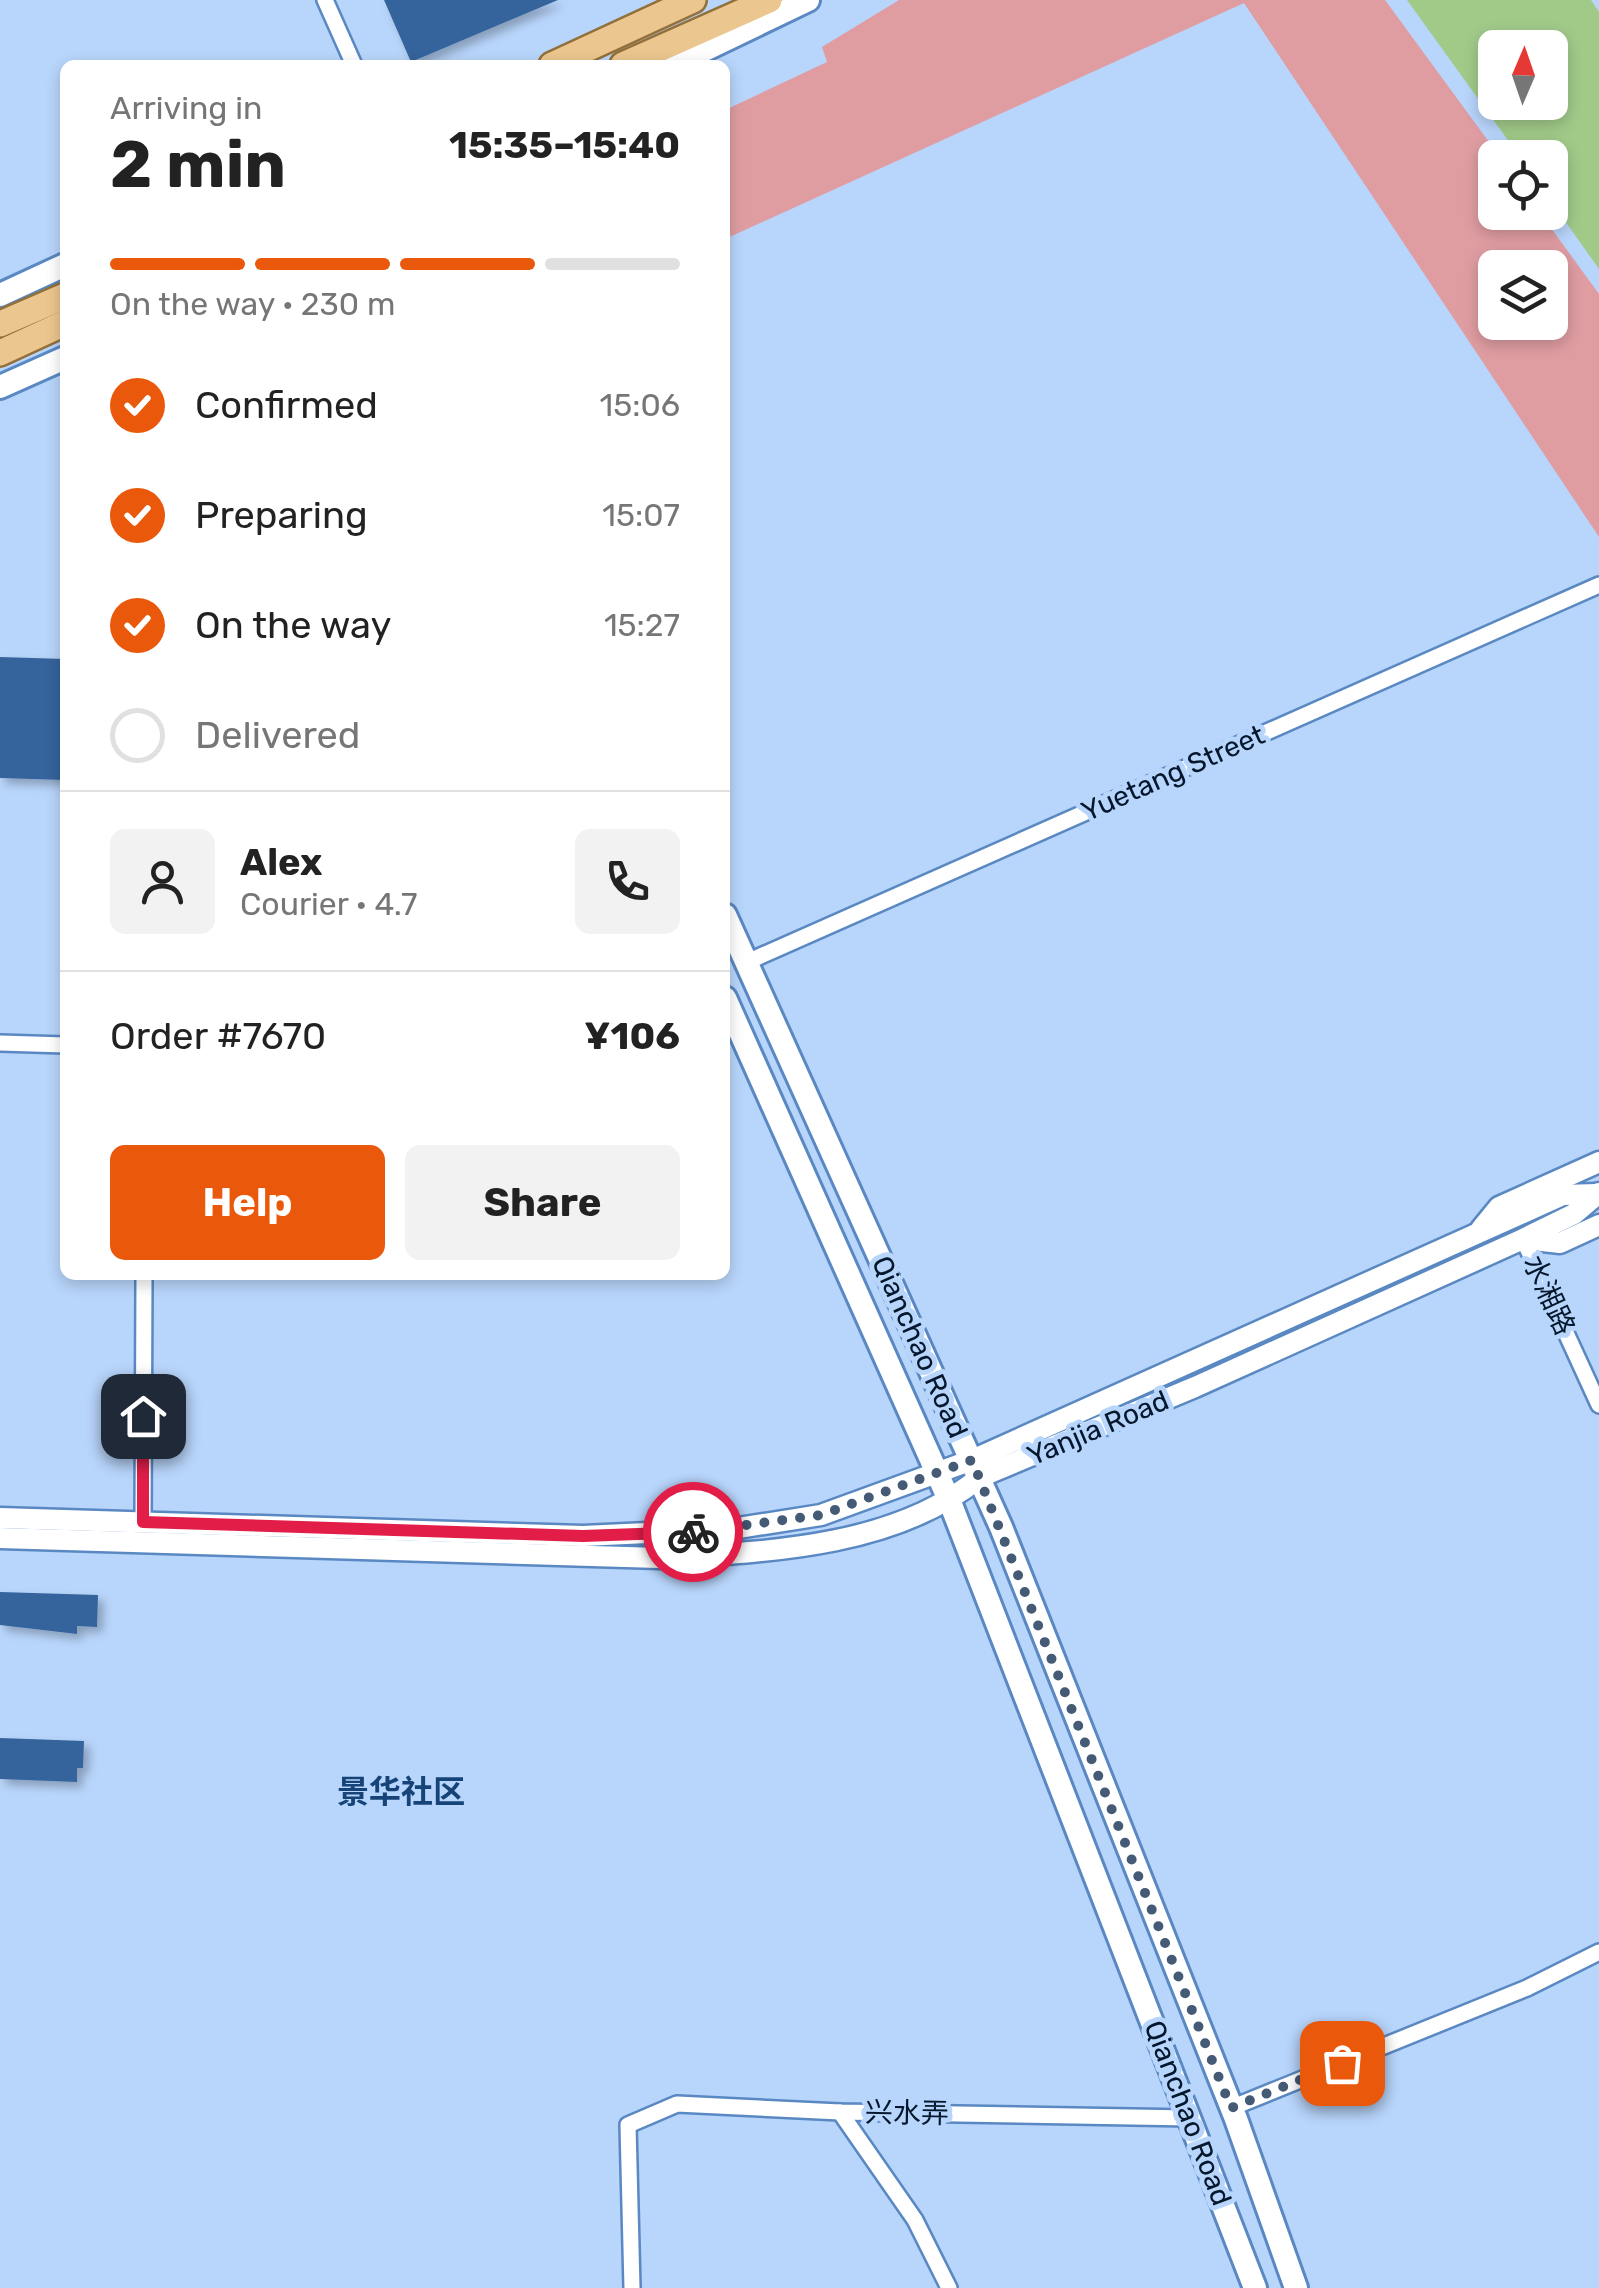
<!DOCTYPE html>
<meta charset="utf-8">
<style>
:root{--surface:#fff;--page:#f2f2f2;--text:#222;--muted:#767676;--line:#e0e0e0;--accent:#ea580c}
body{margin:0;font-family:Rubik,"Noto Sans SC",sans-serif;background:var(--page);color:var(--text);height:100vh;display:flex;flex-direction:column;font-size:38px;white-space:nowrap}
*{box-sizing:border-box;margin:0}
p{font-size:32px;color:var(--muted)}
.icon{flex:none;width:55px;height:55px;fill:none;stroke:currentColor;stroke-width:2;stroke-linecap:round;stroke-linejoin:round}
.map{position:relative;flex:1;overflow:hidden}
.side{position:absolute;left:60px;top:60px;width:670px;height:1220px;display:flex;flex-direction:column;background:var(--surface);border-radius:15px;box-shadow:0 5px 15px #0003}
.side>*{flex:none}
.needle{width:65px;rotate:2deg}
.controls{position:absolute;left:1478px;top:30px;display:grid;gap:20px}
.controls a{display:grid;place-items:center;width:90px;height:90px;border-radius:15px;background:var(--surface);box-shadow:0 5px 15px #0003;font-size:50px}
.pin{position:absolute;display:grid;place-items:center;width:85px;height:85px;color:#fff;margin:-42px;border-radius:20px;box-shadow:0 5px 15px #0006}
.courier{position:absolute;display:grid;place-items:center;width:100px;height:100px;margin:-50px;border:8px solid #e11d48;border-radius:50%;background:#fff;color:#222;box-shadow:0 2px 12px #0007}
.head em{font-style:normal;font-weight:700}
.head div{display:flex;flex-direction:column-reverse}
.head{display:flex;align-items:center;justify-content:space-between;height:170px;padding:0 50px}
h1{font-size:65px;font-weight:700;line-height:75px}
.bar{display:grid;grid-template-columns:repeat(4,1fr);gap:15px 10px;align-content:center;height:120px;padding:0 50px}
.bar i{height:12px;border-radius:8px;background:var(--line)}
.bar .current{background:var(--accent)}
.bar p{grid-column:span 4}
.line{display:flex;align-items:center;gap:25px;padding:0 50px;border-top:2px solid var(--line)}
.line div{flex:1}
.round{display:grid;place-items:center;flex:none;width:105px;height:105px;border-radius:15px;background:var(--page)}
ol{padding:0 50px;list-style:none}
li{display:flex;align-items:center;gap:30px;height:110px}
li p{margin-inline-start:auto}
li .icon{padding:10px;border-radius:50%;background:var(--accent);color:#fff;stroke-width:4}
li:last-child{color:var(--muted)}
li i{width:55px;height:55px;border:5px solid var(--line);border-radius:50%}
.action{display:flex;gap:20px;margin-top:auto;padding:20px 50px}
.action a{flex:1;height:115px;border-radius:15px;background:var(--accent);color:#fff;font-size:40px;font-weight:700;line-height:115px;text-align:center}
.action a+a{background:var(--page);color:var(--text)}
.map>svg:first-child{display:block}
.green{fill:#df9da2;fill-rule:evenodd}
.water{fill:#a1ca89;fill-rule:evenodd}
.building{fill:#36649b;filter:url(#shadow)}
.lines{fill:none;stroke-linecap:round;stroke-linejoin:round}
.minor-casing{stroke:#5988c2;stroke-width:20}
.tertiary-casing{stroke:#5988c2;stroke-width:25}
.secondary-casing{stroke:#5988c2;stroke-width:28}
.primary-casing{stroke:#92703b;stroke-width:30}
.minor{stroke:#fff;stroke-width:15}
.tertiary{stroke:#fff;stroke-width:20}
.secondary{stroke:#fff;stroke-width:22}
.primary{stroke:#ebc68e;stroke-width:25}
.done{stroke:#445a75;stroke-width:10;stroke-dasharray:0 18}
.route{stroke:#e11d48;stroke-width:12}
.labels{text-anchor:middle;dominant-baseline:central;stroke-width:10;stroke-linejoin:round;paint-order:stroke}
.street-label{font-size:28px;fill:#05172d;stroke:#b8d5fb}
.quarter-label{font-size:32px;font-weight:bold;fill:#164478;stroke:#b8d5fb}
</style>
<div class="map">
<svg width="1599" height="2288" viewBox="0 0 1599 2288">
<defs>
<filter id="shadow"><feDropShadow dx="5.5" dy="5.5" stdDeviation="5" flood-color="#0004"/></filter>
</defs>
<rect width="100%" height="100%" fill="#b8d5fb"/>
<path class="green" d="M 899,0 L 1385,0 L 1500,157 L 1495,158 L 1495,212 L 1540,213 L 1599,294 L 1599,537 L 1244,3 L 725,239 L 725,110 L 827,62 L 822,47 ZM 1495,268 L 1550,268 L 1550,322 L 1495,322 Z"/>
<path class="water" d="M 1407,0 L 1591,0 L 1599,12 L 1599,269 L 1550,200 L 1550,158 L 1520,157 ZM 1495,48 L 1550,48 L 1550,102 L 1495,102 Z"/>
<g class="building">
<path d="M 384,0 L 558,0 L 411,62 Z"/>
<path d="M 0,657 L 65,659 L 65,780 L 0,778 Z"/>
<path d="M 0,1592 L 98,1595 L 97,1627 L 77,1626 L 77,1634 L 0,1625 Z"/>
<path d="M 0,1738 L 84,1741 L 83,1768 L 77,1768 L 77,1782 L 0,1779 Z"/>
</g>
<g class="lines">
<g class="minor-casing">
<g id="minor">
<path d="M 325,0 L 354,65"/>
<path d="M 747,962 L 1599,585"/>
<path d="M 0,1043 L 65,1045"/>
<path d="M 1523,1239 L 1599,1405"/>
<path d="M 143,1523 L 144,1275"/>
<path d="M 1231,2108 L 1527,1988 L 1599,1952"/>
<path d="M 840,2112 L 915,2220 L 949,2288"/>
<path d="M 632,2288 L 628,2125 L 677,2104 L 840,2112 L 1191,2118"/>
</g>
</g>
<g class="tertiary-casing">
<g id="tertiary">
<path d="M 1481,1229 L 1499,1207 L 1599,1162"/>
<path d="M 1525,1239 L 1560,1243 L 1599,1225"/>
<path d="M 0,1518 L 583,1536 L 732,1529 L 821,1515 L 972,1460 L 1563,1195 L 1597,1194"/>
<path d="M 0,1538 L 659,1558 C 765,1552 895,1548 980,1477 L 1195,1387 L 1523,1239 L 1574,1214 L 1599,1193"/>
</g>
</g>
<g class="secondary-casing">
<g id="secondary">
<path d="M 673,65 L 808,0"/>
<path d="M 0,295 L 65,265"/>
<path d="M 0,387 L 65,358"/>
<path d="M 725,915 L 1001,1527 L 1236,2119 L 1296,2288"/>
<path d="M 725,998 L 950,1502 L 1255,2288"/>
</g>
</g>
<g class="primary-casing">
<g id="primary">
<path d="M 552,65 L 693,0"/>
<path d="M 623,65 L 769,0"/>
<path d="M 0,324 L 65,296"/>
<path d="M 0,353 L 65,323"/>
</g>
</g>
<use href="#minor" class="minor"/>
<use href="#tertiary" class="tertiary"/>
<use href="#secondary" class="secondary"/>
<use href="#primary" class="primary"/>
</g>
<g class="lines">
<path class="done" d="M 693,1532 L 821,1515 L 972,1460 L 1231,2108 L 1342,2063"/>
<path class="route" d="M 143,1416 L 143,1522 L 583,1536 L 693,1532"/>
</g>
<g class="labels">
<g class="street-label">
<text transform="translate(1173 773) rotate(-24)">Yuetang Street</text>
<text transform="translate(1549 1295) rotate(65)">水湘路</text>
<text transform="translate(920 1347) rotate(66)">Qianchao Road</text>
<text transform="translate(1098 1428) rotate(-23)">Yanjia Road</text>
<text transform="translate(907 2113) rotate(1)">兴水弄</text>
<text transform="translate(1188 2113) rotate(69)">Qianchao Road</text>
</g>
<g class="quarter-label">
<text x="401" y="1792">景华社区</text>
</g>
</g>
</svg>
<div class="controls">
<a><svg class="needle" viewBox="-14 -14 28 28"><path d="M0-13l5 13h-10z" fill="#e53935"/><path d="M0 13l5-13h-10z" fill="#767676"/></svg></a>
<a><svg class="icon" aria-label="locate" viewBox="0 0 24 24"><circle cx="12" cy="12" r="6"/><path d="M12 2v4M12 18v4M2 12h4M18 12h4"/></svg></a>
<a><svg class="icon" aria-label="layers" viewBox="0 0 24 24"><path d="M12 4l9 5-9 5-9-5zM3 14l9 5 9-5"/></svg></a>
</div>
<div class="pin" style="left:1342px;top:2063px;background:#ea580c"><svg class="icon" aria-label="bag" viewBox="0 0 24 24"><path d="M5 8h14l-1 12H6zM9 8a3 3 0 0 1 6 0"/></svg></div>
<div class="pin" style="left:143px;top:1416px;background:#1f2937"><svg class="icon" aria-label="home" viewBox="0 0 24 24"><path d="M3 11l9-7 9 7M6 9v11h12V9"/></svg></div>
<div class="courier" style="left:693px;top:1532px"><svg class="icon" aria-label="bike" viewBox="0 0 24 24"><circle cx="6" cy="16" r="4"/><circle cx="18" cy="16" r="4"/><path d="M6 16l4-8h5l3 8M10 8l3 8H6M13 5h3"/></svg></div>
<section class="side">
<div class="head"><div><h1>2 min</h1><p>Arriving in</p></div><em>15:35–15:40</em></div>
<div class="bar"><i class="current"></i><i class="current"></i><i class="current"></i><i></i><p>On the way · 230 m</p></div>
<ol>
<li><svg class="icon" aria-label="check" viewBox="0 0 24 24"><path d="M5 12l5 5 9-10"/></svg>Confirmed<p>15:06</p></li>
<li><svg class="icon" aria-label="check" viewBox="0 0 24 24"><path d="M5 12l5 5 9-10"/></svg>Preparing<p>15:07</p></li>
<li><svg class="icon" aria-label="check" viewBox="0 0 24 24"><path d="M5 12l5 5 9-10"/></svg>On the way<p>15:27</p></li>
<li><i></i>Delivered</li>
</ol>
<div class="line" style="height:180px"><a class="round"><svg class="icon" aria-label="person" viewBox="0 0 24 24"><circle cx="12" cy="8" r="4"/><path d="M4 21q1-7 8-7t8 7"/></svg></a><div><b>Alex</b><p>Courier · 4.7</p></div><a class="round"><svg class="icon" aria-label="phone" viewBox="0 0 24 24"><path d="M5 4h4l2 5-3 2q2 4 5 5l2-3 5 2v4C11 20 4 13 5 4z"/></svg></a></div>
<div class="line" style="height:130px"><div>Order #7670</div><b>¥106</b></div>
<div class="action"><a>Help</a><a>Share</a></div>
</section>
</div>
